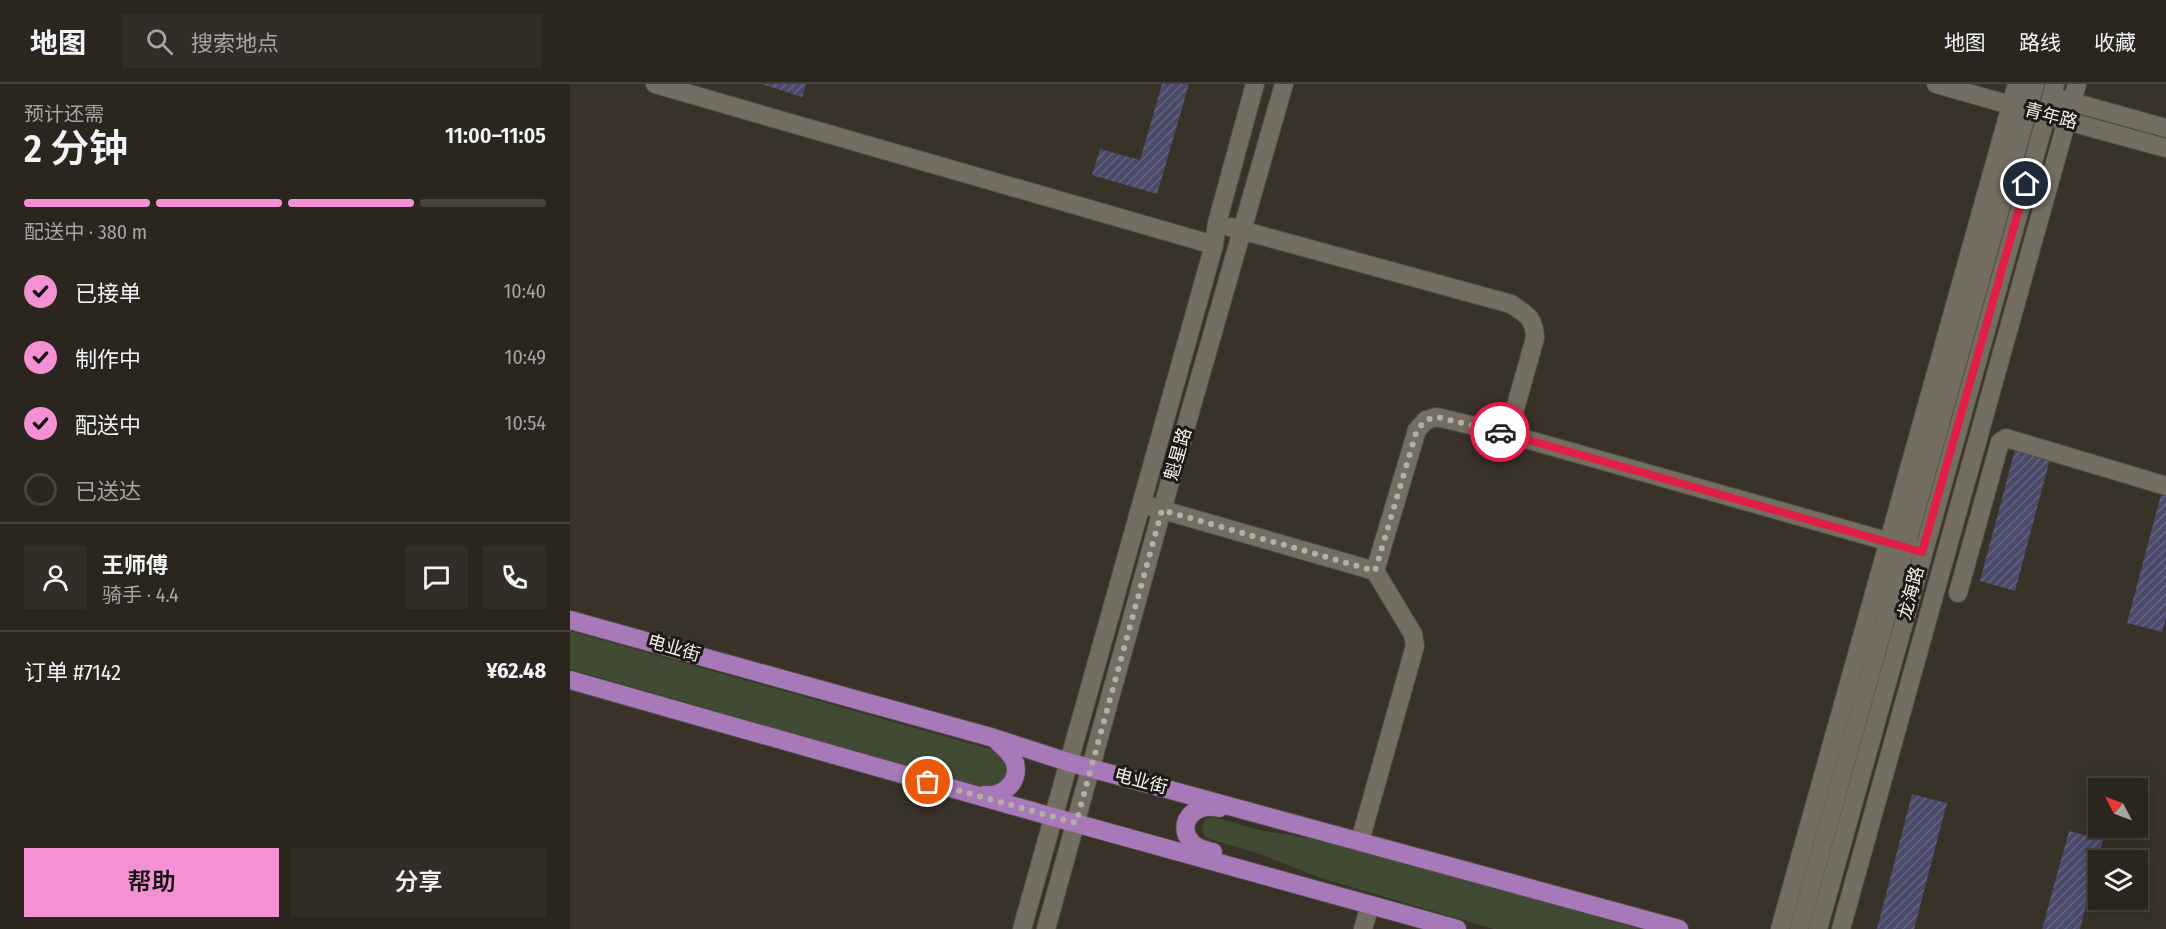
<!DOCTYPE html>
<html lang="zh">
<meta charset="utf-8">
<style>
:root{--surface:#2a261e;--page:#322e27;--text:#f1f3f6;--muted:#a5a5a4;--line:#46433c;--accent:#f491d4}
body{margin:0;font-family:"Fira Sans Condensed","Noto Sans SC",sans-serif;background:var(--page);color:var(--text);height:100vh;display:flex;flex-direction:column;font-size:22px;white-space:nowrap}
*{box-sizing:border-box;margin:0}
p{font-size:20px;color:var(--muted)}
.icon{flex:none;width:33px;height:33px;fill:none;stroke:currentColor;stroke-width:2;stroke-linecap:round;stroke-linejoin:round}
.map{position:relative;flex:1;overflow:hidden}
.panel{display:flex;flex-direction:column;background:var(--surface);width:570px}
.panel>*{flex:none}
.needle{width:39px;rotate:311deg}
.fabs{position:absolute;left:1518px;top:694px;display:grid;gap:12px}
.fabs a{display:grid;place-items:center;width:60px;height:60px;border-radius:0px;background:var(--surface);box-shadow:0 3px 15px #0003,0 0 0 2px var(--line);font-size:30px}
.pin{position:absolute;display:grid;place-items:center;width:51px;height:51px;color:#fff;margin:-26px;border:3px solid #fff;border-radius:50%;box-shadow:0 2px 6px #0007}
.courier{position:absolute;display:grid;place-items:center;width:60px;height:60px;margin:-30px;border:4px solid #e11d48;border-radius:50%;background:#fff;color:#222;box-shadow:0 2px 8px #0007}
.headline em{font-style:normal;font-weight:600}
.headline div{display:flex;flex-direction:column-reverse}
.headline{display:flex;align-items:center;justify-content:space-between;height:102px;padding:0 24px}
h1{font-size:39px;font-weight:600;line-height:45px}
.bar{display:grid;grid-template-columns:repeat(4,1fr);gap:9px 6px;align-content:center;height:72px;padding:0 24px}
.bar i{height:8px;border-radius:4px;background:var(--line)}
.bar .on{background:var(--accent)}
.bar p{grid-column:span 4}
.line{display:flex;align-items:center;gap:15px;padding:0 24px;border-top:2px solid var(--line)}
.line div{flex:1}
.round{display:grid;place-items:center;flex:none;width:63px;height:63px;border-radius:0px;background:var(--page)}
ol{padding:0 24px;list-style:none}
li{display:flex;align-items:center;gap:18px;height:66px}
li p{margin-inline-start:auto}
li .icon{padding:6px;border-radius:50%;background:var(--accent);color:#111;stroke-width:4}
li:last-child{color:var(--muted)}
li i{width:33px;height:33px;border:3px solid var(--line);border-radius:50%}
.cta{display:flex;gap:12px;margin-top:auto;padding:12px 24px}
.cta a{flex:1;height:69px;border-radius:0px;background:var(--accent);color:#111;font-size:24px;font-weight:600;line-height:69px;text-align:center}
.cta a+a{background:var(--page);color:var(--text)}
header{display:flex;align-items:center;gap:36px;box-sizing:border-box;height:84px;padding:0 30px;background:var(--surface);border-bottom:2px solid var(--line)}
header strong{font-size:28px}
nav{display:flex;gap:33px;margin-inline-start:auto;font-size:21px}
.search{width:420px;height:54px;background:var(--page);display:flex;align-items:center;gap:15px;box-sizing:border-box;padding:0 21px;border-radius:0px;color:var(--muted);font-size:22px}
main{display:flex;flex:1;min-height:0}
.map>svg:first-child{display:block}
.green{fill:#414b34}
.building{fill:url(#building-hatch)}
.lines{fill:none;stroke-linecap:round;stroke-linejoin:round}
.minor-casing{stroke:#524e45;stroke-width:20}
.major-casing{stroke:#524e45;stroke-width:20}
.minor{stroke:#746e62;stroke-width:18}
.major{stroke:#a879b9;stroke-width:18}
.done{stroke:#b3afa7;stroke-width:6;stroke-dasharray:0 10.8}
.route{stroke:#e11d48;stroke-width:8}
.labels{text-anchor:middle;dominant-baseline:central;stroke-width:6;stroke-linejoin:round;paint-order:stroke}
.street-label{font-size:18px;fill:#f5f2eb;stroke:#1d1a16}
</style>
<header>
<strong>地图</strong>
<div class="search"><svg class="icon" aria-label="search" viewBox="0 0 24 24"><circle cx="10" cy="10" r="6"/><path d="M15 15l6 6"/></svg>搜索地点</div>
<nav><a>地图</a><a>路线</a><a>收藏</a></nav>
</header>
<main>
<section class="panel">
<div class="headline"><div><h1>2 分钟</h1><p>预计还需</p></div><em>11:00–11:05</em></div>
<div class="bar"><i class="on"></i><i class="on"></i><i class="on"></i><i></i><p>配送中 · 380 m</p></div>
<ol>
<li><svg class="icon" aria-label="check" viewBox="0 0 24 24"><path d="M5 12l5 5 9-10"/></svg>已接单<p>10:40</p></li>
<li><svg class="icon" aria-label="check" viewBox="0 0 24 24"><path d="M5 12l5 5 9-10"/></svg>制作中<p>10:49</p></li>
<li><svg class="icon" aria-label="check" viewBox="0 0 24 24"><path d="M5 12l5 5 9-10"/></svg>配送中<p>10:54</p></li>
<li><i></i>已送达</li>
</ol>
<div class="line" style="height:108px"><a class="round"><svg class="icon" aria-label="person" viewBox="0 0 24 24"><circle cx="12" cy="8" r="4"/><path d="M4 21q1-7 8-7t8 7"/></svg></a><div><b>王师傅</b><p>骑手 · 4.4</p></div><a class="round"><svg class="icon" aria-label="chat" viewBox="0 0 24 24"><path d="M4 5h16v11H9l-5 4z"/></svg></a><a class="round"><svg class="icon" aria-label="phone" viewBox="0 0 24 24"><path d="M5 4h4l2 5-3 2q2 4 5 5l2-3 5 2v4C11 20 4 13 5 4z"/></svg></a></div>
<div class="line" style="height:78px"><div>订单 #7142</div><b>¥62.48</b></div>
<div class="cta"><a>帮助</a><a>分享</a></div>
</section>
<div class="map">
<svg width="1596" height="845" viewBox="0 0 1596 845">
<defs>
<pattern id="building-hatch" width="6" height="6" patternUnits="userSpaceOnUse" patternTransform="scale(1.5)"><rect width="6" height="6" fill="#4c4a6a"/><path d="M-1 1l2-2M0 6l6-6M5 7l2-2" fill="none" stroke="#66657f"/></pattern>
</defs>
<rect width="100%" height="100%" fill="#383228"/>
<g class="green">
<path d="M 0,547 L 427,667 L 432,670 L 439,685 L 432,701 L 414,704 L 0,585 Z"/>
<path d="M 643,733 L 689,746 L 767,759 L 1069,845 L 924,845 L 754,795 L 684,768 L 639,755 L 634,752 L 632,742 L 636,735 Z"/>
</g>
<g class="building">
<path d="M 191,0 L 236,0 L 232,13 Z"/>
<path d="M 592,0 L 619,0 L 587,110 L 522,91 L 530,65 L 570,76 Z"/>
<path d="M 1446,362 L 1481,371 L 1445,507 L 1410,497 Z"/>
<path d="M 1593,403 L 1596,403 L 1596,534 L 1592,548 L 1557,539 Z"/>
<path d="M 1342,710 L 1377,719 L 1344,845 L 1307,845 Z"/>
<path d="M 1499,747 L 1533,756 L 1510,845 L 1472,845 Z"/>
</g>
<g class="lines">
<g class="minor-casing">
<g id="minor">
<path d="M 85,0 L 644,161"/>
<path d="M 1366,0 L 1451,24"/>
<path d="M 1491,15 L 1596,44"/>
<path d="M 1486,34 L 1596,64"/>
<path d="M 660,143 L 941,220 C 957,231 964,233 965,254 L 938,350"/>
<path d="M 572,420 L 805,487 L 847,346 L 856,336 L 867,333 L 938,350 L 1352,467"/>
<path d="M 1388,509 L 1430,358 L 1436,354 L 1596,402"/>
<path d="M 790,757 L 845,562 L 843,550 L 805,487"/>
<path d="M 452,845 L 644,161 L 647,139 L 685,0"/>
<path d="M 476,845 L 592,426 L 714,0"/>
<path d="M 793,845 L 800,821"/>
<path d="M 1210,845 L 1447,0"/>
<path d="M 1229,845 L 1465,0"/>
<path d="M 1248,845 L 1485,0"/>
<path d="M 1271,845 L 1507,0"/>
</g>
</g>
<g class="major-casing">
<g id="major">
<path d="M 0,536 L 424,654 L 498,678 L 1109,845"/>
<path d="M 0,596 L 483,733 L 887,845"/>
<path d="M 414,711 C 432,713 450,699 445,679 C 442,669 433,663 426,656"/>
<path d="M 643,768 C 636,766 627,765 622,759 C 604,739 626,717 649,724"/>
</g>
</g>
<use href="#minor" class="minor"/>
<use href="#major" class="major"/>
</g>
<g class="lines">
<path class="done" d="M 358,698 L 506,739 L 592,426 L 805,487 L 847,346 L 856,336 L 867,333 L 930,348"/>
<path class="route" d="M 930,348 L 1352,468 L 1456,100"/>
</g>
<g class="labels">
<g class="street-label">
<text transform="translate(1481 32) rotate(15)">青年路</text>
<text transform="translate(608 370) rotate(-74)">魁星路</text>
<text transform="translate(1341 509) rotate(-75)">龙海路</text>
<text transform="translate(104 564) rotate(16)">电业街</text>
<text transform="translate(571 697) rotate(15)">电业街</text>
</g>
</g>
</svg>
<div class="fabs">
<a><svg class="needle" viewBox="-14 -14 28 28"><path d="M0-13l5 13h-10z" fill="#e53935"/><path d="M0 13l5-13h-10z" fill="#a5a5a4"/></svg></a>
<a><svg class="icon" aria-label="layers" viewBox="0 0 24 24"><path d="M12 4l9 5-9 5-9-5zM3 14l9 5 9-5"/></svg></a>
</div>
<div class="pin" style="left:358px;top:698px;background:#ea580c"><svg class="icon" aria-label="bag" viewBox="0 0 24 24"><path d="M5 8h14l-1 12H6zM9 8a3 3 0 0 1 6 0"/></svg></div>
<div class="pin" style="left:1456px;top:100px;background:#1f2937"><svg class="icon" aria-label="home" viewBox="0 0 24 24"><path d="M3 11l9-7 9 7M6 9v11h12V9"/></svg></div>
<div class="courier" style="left:930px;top:348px"><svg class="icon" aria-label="car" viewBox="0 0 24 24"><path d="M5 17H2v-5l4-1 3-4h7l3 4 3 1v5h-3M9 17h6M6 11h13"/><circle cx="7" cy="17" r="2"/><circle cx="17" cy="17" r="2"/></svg></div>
</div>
</main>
